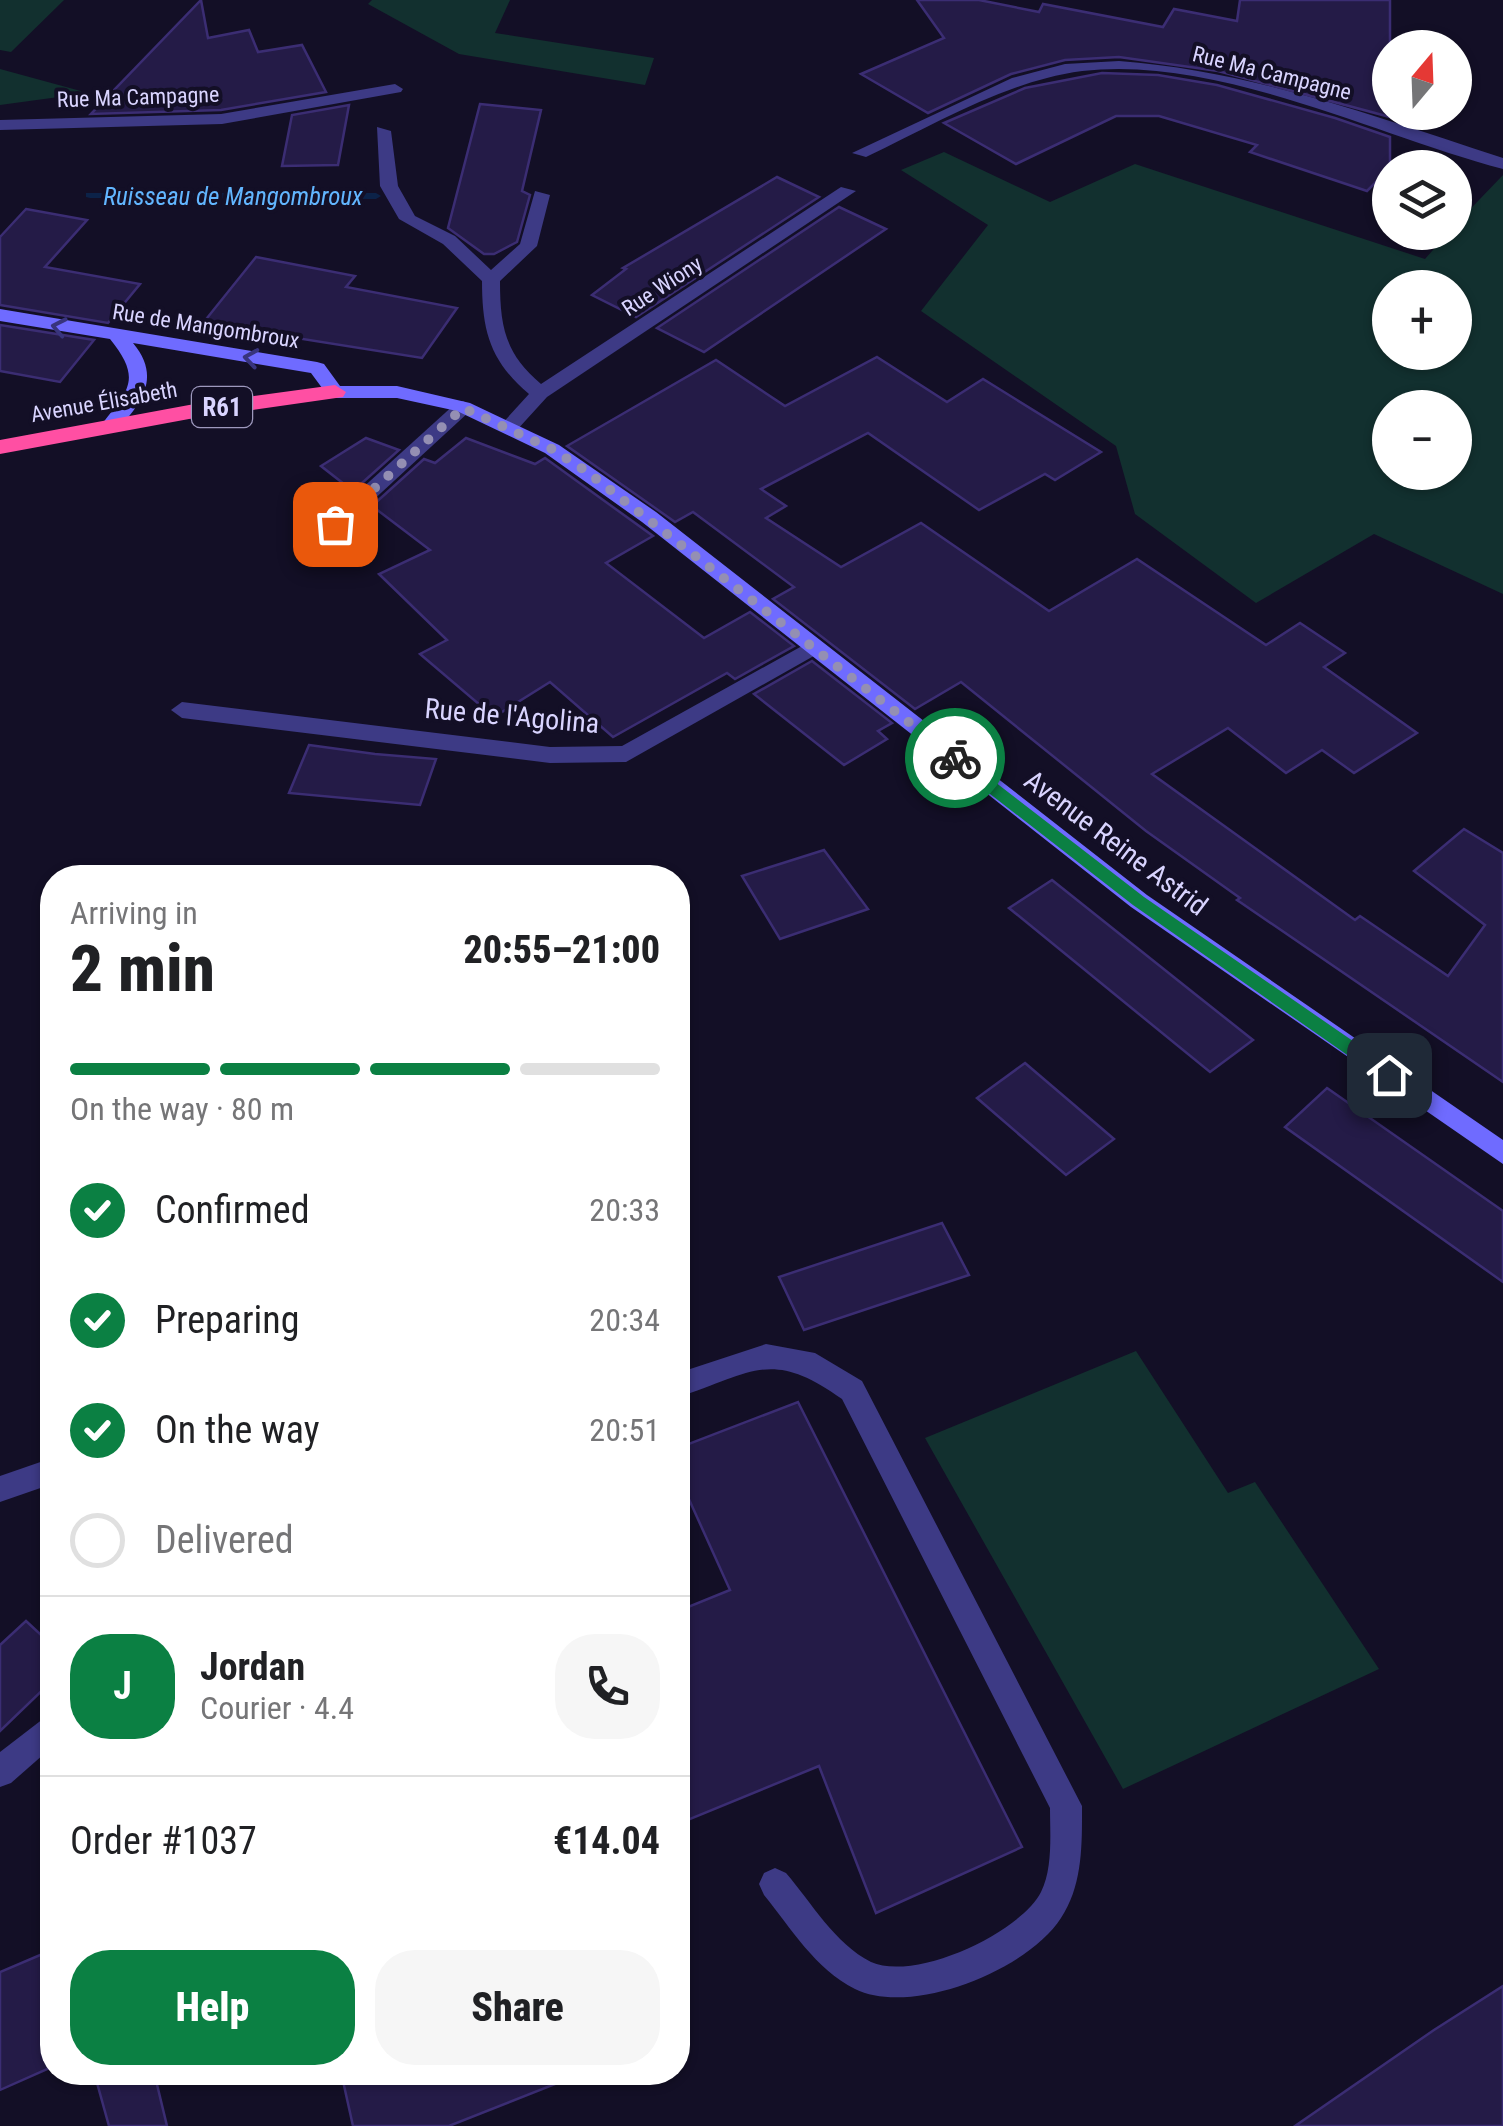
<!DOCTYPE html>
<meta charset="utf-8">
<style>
:root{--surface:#fff;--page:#f6f6f6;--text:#202124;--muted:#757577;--line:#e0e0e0;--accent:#0b8043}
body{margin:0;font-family:"Roboto Condensed",sans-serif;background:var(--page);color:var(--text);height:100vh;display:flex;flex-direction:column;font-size:38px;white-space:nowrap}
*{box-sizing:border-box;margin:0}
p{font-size:32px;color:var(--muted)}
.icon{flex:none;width:55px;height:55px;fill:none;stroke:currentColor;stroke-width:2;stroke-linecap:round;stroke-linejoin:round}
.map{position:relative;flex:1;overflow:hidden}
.details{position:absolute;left:40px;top:865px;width:650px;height:1220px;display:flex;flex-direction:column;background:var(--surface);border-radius:40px;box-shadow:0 2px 8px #0004}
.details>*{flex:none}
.needle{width:65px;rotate:19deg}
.tools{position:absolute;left:1372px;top:30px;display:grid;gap:20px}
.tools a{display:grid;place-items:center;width:100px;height:100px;border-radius:50%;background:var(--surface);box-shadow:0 2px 8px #0004;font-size:50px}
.pin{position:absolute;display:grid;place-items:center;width:85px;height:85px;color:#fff;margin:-42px;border-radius:20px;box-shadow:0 5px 15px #0006}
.courier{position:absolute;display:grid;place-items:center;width:100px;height:100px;margin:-50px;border:8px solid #0b8043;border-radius:50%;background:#fff;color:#222;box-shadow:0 2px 12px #0007}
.summary em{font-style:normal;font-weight:800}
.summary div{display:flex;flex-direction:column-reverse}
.summary{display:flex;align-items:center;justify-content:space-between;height:170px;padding:0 30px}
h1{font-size:65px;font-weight:800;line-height:75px}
.bar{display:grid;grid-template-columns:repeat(4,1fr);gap:15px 10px;align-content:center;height:120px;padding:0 30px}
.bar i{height:12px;border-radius:8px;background:var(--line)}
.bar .selected{background:var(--accent)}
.bar p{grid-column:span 4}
.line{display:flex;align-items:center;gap:25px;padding:0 30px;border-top:2px solid var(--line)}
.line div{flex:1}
.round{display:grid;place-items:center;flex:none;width:105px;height:105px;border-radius:40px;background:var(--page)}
ol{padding:0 30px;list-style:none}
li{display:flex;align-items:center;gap:30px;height:110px}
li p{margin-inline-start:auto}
li .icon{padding:10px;border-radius:50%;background:var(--accent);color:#fff;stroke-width:4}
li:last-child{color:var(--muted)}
li i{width:55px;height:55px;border:5px solid var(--line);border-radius:50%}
.primary-button{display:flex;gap:20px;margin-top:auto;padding:20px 30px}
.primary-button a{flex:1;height:115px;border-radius:40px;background:var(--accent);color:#fff;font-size:40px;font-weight:800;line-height:115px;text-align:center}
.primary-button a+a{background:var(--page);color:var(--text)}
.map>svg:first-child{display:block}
.green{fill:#12302f;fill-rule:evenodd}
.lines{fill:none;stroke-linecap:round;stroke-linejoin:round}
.stream{fill:#0c2248;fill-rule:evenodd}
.building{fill:#241b47;stroke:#3b2d73;stroke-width:2.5}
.street{fill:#3d3a85;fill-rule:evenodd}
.secondary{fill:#6f6bff;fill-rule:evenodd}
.highway{fill:#ff4fa3;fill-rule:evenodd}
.oneway{stroke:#38347d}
.route{fill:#0b8043}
.done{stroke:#948fb3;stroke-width:10;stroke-dasharray:0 18}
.labels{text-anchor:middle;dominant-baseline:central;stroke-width:8;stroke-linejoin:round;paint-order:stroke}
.far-street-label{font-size:22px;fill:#d9d4ff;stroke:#130f26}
.far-water-label{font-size:25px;font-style:italic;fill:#62b6ff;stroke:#130f26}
.shield{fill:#130f26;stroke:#9e99be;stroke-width:2.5}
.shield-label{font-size:25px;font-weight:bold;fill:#d9d4ff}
.street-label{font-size:28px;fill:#d9d4ff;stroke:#130f26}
</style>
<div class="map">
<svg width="1503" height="2126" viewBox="0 0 1503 2126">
<rect width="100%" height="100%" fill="#130f26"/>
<g class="green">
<path d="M 0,0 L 64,0 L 11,52 L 0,50 Z"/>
<path d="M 372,0 L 510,0 L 495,33 L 654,58 L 645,85 L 459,54 L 368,4 Z"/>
<path d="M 0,69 L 88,93 L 0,105 Z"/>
<path d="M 944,152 L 1050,202 L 1135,164 L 1425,259 L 1448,233 L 1455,232 L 1455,225 L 1503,175 L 1503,594 L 1374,534 L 1256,603 L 1135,514 L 1116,446 L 921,311 L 988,225 L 901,170 ZM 1390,288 L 1455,288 L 1455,352 L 1390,352 ZM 1390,408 L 1455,408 L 1455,472 L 1390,472 Z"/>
<path d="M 1136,1351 L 1228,1493 L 1255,1482 L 1379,1669 L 1123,1789 L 925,1438 Z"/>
</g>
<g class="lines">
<path class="stream" d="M 86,193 L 376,193 L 381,196 L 376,199 L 90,198 L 86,197 Z"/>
</g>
<g class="building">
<path d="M 201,0 L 208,38 L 249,30 L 258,52 L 302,45 L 326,92 L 221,110 L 91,114 Z"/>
<path d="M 917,0 L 979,0 L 1039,12 L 1043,4 L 1163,27 L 1174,9 L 1237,21 L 1240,0 L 1390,0 L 1390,117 L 1218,71 L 1119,57 L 1065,60 L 1011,74 L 928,113 L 861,74 L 944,38 Z"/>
<path d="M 1102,73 L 1158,75 L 1217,85 L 1335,118 L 1390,137 L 1390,168 L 1367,191 L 1250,152 L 1257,145 L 1159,116 L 1116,116 L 1016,164 L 944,123 L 1025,88 Z"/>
<path d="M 480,104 L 541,110 L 522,191 L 530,195 L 517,242 L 494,254 L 484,254 L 448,228 Z"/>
<path d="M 349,105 L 338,165 L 282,166 L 292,115 Z"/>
<path d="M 777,177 L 819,197 L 636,317 L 592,295 L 626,269 L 623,268 Z"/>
<path d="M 839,207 L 886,229 L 704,352 L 657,328 Z"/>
<path d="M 26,209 L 87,220 L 45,267 L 140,284 L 108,323 L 0,305 L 0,237 Z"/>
<path d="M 256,257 L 355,276 L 346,287 L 457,308 L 422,358 L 203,323 Z"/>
<path d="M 0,325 L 94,340 L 60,382 L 0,371 Z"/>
<path d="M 877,357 L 947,402 L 983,379 L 1101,452 L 1055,480 L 1045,474 L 979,510 L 868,433 L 761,489 L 786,506 L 766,518 L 841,567 L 921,523 L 1049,611 L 1137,559 L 1266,645 L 1300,623 L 1345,653 L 1324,667 L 1417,733 L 1354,773 L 1322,750 L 1286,773 L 1228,728 L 1152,774 L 1355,920 L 1360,916 L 1448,976 L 1485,925 L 1414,871 L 1464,829 L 1503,853 L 1503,1082 L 1237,900 L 1240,898 L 1146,831 L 961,682 L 915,709 L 773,599 L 794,587 L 693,512 L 675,522 L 567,446 L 716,360 L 785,406 Z"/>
<path d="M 366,438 L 399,450 L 353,491 L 321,466 Z"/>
<path d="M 466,438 L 535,464 L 545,458 L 653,536 L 606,563 L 704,638 L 750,612 L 794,646 L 735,679 L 727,673 L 613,737 L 550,682 L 494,717 L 420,654 L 447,640 L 379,574 L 430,550 L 372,506 L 424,459 L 435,463 Z"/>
<path d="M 812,661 L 892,723 L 878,731 L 887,739 L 844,765 L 754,694 Z"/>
<path d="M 309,745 L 375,754 L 436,759 L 420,805 L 289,793 Z"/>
<path d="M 824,850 L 868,909 L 780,939 L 742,876 Z"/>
<path d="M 1052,880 L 1195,994 L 1253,1040 L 1210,1072 L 1009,908 Z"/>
<path d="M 1025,1063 L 1114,1139 L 1066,1175 L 977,1098 Z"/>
<path d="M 1327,1088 L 1503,1211 L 1503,1282 L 1285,1127 Z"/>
<path d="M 942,1223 L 969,1275 L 804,1330 L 779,1277 Z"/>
<path d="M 798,1402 L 1022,1847 L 876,1913 L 819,1766 L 678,1824 L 678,1611 L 730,1590 L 678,1475 L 678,1448 Z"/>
<path d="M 26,1621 L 52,1645 L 52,1681 L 0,1731 L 0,1645 Z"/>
<path d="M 52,1950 L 52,2067 L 0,2090 L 0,1972 Z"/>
<path d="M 1503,1986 L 1503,2126 L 1295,2126 L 1434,2030 Z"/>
<path d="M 94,2072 L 154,2072 L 167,2126 L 109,2126 Z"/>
<path d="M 341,2072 L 578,2072 L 578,2075 L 449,2126 L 353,2126 Z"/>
</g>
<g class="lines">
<g class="street">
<path d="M 1119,61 C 1253,71 1376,117 1503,158 L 1503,169 C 1368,134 1188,40 1047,78 C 984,94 925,129 866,157 L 852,153 L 1012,78 L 1065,64 Z"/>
<path d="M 395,84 L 403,89 L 401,92 L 222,124 L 0,130 L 0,120 L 221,114 Z"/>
<path d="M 377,127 L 391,131 L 398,186 L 415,216 L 455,236 L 491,270 L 520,244 L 535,191 L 550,195 L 537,246 L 500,281 C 500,326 505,354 541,384 L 841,187 L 856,191 L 547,397 L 516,431 L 509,433 L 499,427 L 529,394 C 490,361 482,331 482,281 L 443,244 L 399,219 L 380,186 Z"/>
<path d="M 463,401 L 473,407 L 470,411 L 319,550 L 305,550 L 305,540 L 456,403 Z"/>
<path d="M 811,641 L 822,648 L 819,653 L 626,762 L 550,763 L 182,718 L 171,710 L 182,702 L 550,747 L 622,746 Z"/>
<path d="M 766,1344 L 815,1353 L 862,1381 L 1082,1806 C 1082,1844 1083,1885 1061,1918 C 1028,1970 911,2017 855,1989 C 815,1969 791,1928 764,1895 L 759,1884 L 764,1873 L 775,1868 L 786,1873 C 811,1902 835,1944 871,1962 C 915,1982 1020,1933 1041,1892 C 1053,1868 1050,1834 1050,1808 L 842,1399 C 770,1347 751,1374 678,1397 L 678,1373 Z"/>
<path d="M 52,1458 L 52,1484 L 0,1502 L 0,1476 Z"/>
<path d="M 52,1712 L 52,1747 L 11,1783 L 0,1787 L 0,1752 Z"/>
</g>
<path class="secondary" d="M 0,309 L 317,362 L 324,364 L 340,386 L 397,386 L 470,403 L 559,445 L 656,512 L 1147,895 L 1503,1140 L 1503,1164 L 1131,907 L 642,522 L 545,453 L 457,411 L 397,398 L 335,398 L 328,396 L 311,373 L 133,343 C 162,378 141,403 116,432 L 102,432 L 99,428 C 127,391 144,381 110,339 L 0,321 Z"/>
<path class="highway" d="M 335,385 L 346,392 L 343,397 L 189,419 L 0,454 L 0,440 L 189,405 Z"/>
</g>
<defs><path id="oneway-chevron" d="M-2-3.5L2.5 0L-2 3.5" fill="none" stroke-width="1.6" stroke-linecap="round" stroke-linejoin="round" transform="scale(2.5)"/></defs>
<g class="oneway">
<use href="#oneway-chevron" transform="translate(59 327) rotate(-169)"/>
<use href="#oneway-chevron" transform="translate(251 358) rotate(-171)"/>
</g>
<path class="route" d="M 949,755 L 960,755 L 1144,897 L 1395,1070 L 1395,1080 L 1383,1080 L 1133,905 L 949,762 Z"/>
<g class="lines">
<path class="done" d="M 335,524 L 463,408 L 552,449 L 586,471 L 955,758"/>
</g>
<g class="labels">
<g class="far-street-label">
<text transform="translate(1272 73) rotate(14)">Rue Ma Campagne</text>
<text transform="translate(138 97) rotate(-2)">Rue Ma Campagne</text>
<text transform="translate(662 286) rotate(-33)">Rue Wiony</text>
<text transform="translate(206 326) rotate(9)">Rue de Mangombroux</text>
<text transform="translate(104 402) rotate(-10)">Avenue Élisabeth</text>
</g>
<g class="far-water-label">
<text x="233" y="196">Ruisseau de Mangombroux</text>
</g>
<rect class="shield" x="192" y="387" width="60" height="40" rx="8"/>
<g class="shield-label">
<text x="222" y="407">R61</text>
</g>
<g class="street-label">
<text transform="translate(512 716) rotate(5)">Rue de l'Agolina</text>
<text transform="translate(1116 843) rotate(37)">Avenue Reine Astrid</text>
</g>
</g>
</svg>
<div class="tools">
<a><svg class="needle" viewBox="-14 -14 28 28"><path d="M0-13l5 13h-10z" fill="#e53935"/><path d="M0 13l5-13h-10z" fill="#757577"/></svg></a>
<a><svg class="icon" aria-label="layers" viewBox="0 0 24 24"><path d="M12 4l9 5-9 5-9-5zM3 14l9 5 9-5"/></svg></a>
<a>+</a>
<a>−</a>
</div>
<div class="pin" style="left:335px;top:524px;background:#ea580c"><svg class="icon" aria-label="bag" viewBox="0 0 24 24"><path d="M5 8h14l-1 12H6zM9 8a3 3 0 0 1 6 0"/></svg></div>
<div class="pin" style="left:1389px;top:1075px;background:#1f2937"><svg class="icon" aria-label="home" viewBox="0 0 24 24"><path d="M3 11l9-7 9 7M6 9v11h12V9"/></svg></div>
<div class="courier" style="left:955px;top:758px"><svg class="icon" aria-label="bike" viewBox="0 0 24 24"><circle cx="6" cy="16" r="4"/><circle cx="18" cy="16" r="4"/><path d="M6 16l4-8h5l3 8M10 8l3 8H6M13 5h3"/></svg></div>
<section class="details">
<div class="summary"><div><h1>2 min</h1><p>Arriving in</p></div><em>20:55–21:00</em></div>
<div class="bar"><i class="selected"></i><i class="selected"></i><i class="selected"></i><i></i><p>On the way · 80 m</p></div>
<ol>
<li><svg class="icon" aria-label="check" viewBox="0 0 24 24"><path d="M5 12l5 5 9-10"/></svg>Confirmed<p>20:33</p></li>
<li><svg class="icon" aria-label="check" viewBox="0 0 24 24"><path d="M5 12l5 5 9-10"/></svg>Preparing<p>20:34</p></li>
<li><svg class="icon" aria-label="check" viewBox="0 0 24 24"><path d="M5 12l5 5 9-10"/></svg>On the way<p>20:51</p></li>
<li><i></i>Delivered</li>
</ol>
<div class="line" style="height:180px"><b class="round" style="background:var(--accent);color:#fff">J</b><div><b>Jordan</b><p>Courier · 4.4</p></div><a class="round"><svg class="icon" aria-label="phone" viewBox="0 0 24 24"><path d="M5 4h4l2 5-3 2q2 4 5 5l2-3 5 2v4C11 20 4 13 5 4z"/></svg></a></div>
<div class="line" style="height:130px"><div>Order #1037</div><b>€14.04</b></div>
<div class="primary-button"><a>Help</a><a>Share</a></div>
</section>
</div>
